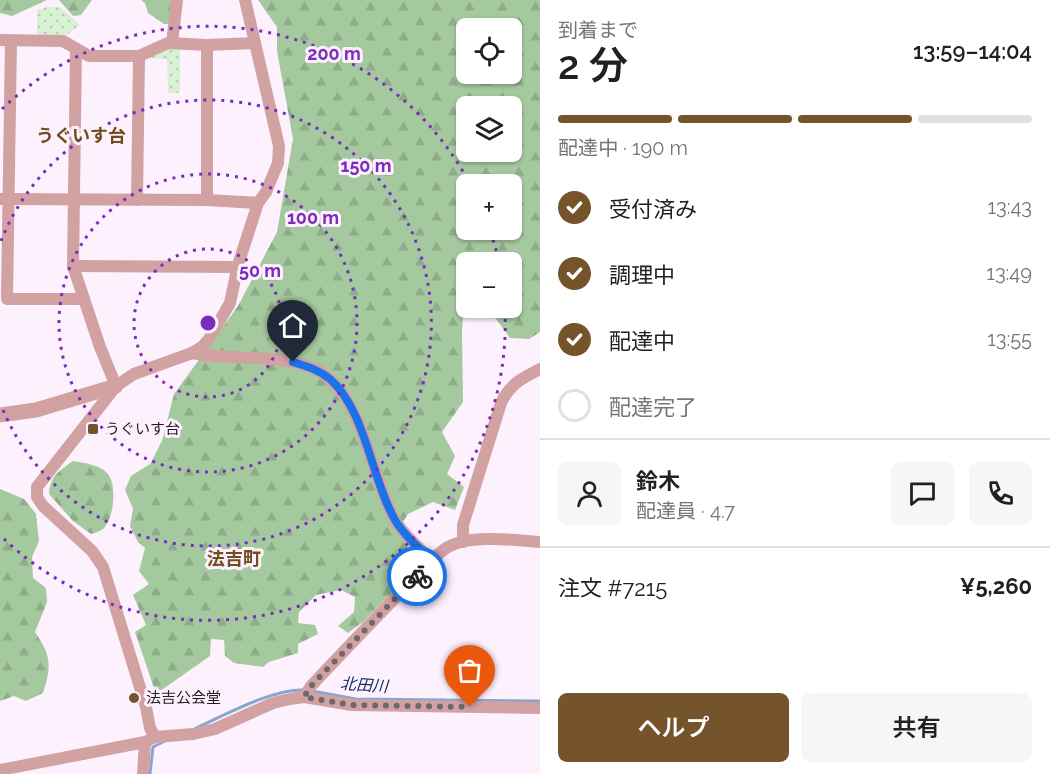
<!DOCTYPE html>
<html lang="ja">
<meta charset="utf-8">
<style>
:root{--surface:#fff;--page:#f6f6f6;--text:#202124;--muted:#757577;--line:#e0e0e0;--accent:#75532b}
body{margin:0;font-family:Raleway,"Noto Sans JP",sans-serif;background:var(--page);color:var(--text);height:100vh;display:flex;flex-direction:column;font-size:22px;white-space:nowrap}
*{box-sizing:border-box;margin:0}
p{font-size:20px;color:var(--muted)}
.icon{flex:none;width:33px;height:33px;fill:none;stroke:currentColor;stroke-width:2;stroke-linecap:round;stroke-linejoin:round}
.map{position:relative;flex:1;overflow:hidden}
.panel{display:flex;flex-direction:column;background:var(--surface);width:510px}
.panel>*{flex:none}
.buttons{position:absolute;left:456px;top:18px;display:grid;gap:12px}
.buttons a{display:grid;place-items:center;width:66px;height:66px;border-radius:9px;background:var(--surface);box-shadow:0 2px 4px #0004;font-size:30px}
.pin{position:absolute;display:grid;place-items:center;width:51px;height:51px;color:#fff;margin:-62px -26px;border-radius:50% 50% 50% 0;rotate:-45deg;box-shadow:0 0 6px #0007}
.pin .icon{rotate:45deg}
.courier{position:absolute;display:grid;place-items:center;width:60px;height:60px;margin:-30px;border:4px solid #1a73e8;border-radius:50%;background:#fff;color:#222;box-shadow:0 2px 8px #0007}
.headline em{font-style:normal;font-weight:600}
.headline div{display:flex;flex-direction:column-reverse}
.headline{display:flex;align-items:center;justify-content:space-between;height:102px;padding:0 18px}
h1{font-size:39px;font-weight:600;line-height:45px}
.bar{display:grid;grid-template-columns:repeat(4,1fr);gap:9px 6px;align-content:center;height:72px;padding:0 18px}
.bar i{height:8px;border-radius:4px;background:var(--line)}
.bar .selected{background:var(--accent)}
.bar p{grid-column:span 4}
.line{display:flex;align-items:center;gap:15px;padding:0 18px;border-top:2px solid var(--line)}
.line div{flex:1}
.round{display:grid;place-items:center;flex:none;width:63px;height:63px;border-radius:9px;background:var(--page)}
ol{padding:0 18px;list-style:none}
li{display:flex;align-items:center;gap:18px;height:66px}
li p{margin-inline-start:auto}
li .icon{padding:6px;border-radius:50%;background:var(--accent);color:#fff;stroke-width:4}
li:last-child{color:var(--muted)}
li i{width:33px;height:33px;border:3px solid var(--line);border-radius:50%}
.action{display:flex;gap:12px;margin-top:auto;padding:12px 18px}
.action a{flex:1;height:69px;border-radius:9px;background:var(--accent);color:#fff;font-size:24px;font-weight:600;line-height:69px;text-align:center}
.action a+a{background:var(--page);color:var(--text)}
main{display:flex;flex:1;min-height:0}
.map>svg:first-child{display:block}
.grass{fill:url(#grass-dots)}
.forest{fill:url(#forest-firs);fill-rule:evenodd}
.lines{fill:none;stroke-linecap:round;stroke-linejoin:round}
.stream{stroke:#88a5cf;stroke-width:3}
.minor{stroke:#d2a1a2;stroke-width:12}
.tertiary{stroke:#d2a1a2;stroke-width:15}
.done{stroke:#6e676e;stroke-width:6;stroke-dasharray:0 10.8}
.route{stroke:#1a73e8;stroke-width:8}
.ring{fill:none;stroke:#7b2cbf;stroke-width:3;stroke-dasharray:3 6}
.poi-dot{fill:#75532b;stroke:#fef1fe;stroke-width:2}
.labels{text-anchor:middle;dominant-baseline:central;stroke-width:6;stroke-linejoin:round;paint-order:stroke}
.poi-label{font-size:15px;fill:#201c20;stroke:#fef1fe;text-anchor:start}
.water-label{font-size:16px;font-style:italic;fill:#0a3164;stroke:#fef1fe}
.quarter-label{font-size:18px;font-weight:bold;fill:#714c1d;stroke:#fef1fe}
.centre{fill:#7b2cbf;stroke:#fef1fe;stroke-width:3}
.ring-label{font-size:18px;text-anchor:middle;font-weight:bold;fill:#7b2cbf;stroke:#fef1fe;stroke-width:6;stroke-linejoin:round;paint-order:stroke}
</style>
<main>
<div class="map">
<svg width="540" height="774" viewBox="0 0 540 774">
<defs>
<pattern id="grass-dots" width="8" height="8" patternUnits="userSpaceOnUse" patternTransform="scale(1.5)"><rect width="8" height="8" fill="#d8f0d4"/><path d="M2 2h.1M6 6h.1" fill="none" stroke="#b9cdb6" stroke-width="1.8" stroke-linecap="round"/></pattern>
<pattern id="forest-firs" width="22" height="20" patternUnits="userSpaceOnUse" patternTransform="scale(1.5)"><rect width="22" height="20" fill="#a5c99f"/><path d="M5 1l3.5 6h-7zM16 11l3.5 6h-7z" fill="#8eac89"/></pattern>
</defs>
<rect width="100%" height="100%" fill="#fef1fe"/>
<g class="grass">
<path d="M 46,7 L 60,7 L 80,25 L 65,36 L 37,35 L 37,10 Z"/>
<path d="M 167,45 L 180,46 L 180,93 L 168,93 L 167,59 L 143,58 Z"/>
</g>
<g class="forest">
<path d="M 0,0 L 47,0 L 12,16 L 0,13 Z"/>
<path d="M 59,0 L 92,0 L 81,15 L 73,16 Z"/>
<path d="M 141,0 L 173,0 L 170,24 L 164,24 L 148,13 L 145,3 Z"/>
<path d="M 258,0 L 540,0 L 540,332 L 529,339 L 510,338 L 488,308 L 512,308 L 512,262 L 466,262 L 466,306 L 464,307 L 462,331 L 463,402 L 442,432 L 455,456 L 447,474 L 464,487 L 455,510 L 433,502 L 408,514 L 397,531 L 413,555 L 413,571 L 363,622 L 348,633 L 338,626 L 354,612 L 355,597 L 341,590 L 316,595 L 299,612 L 298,623 L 315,625 L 318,634 L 298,644 L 298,653 L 269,662 L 263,667 L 234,663 L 225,656 L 224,640 L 211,639 L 210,656 L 156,694 L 135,632 L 146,625 L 133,595 L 149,584 L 139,571 L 145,548 L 138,542 L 130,526 L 133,509 L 125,490 L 131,476 L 150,464 L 162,441 L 174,394 L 238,306 L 277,232 L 293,139 L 277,51 L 277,27 ZM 466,28 L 512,28 L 512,74 L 466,74 ZM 466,106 L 512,106 L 512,152 L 466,152 ZM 466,184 L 512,184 L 512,230 L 466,230 Z"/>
<path d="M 73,461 C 84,463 101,465 108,474 C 117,486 114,517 104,528 C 101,531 95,533 91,534 L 73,521 L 49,494 C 50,476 59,471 73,461 Z"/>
<path d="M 0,489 L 24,499 L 36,514 L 39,541 L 32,557 L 33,578 L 46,588 L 47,602 L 35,632 C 51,655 52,666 43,693 L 26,701 L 14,696 L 0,701 Z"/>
</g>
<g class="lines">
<g class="stream">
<path d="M 312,691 L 356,699 L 540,701"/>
<path d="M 196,728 C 225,715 274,688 305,690"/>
<path d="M 150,774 L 153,747 L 165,741"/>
</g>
<g class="minor">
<path d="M 0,40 L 63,41 L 89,56 L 139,56 L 168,43 L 207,45 L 255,43"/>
<path d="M 11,41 L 7,299 L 84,299"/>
<path d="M 172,43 L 177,0"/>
<path d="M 76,50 L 73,266 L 100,347 L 116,386"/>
<path d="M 0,199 L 207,200 L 258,203"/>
<path d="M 137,200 L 139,56"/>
<path d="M 207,200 L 207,45"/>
<path d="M 73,266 L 238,267"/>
<path d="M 192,353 C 231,361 272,353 310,367 C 363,386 370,476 395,520 C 404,536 420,548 432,561"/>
<path d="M 463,542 L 463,525 L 501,403 C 510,384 522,378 540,369"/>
<path d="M 304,697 L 311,686 C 344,651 377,616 411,582 C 422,571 434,555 448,547 C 470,534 515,540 540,542"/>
<path d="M 155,737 L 150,728 L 146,707 L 103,567 L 92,551 L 43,506 L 37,497 L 37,487 L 116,386 L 134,374 L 192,353 L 202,347 L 209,339 L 230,303 L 238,265 L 258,203 L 266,192 L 278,163 L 279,146 L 245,0"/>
<path d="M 0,770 L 145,742 L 155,737 L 193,734 L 215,729 L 273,703 L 290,699 L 304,697 L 352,705 L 540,708"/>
<path d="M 143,774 L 145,742"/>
</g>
<path class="tertiary" d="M 0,415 L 36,410 L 116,386"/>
</g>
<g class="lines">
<path class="done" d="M 417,576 L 311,686 L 304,697 L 352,705 L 470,707"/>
<path class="route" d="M 293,362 C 306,366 319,370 330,379 C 366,411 371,478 395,520 C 404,536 420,548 432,561 L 417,576"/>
</g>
<g class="ring">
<circle cx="208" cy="323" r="74"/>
<circle cx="208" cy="323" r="149"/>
<path d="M1 241A223 223 0 1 1 1 405"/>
<path d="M2 109A297 297 0 0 1 470 184M490 231A297 297 0 0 1 499 261M505 310A297 297 0 0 1 2 537"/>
</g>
<g class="poi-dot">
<rect x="87" y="423" width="12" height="12" rx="3"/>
<circle cx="134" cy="698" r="6"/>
</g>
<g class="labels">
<g class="poi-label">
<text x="105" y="429">うぐいす台</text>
<text x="146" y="698">法吉公会堂</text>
</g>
<g class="water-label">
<text transform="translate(364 685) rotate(4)">北田川</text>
</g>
<g class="quarter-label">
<text x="81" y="135">うぐいす台</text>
<text x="234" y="558">法吉町</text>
</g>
</g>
<circle cx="208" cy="323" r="9" class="centre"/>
<g class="ring-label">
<text x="334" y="60">200 m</text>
<text x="366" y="172">150 m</text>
<text x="313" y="224">100 m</text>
<text x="260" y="277">50 m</text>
</g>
</svg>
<div class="buttons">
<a><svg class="icon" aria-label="locate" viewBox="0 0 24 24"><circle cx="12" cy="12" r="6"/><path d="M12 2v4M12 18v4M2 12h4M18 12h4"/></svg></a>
<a><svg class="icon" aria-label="layers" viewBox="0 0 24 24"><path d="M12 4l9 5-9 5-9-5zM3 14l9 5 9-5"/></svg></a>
<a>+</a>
<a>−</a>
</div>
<div class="pin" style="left:470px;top:707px;background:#ea580c"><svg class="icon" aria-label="bag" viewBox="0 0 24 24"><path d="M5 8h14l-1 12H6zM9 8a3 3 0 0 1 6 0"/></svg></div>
<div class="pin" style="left:293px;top:362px;background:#1f2937"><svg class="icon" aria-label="home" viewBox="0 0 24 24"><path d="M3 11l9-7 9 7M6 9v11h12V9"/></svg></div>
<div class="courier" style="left:417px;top:576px"><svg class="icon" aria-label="bike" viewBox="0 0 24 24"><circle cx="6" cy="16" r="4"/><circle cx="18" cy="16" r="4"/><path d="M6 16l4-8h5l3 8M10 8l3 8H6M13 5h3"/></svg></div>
</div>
<section class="panel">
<div class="headline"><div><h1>2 分</h1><p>到着まで</p></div><em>13:59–14:04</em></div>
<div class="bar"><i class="selected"></i><i class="selected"></i><i class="selected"></i><i></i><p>配達中 · 190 m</p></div>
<ol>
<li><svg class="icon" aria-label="check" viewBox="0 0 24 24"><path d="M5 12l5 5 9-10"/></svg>受付済み<p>13:43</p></li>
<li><svg class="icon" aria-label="check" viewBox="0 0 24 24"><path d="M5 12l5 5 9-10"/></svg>調理中<p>13:49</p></li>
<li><svg class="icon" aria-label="check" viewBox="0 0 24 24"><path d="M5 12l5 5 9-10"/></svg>配達中<p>13:55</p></li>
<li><i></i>配達完了</li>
</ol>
<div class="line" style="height:108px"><a class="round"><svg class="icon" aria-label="person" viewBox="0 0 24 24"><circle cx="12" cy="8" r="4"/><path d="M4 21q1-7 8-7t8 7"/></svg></a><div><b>鈴木</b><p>配達員 · 4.7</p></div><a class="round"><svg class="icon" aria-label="chat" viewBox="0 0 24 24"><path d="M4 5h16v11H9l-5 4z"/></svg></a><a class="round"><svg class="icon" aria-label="phone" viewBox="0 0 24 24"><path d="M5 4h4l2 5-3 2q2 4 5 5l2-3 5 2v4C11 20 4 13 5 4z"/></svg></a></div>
<div class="line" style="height:78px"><div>注文 #7215</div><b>¥5,260</b></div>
<div class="action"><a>ヘルプ</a><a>共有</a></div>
</section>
</main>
